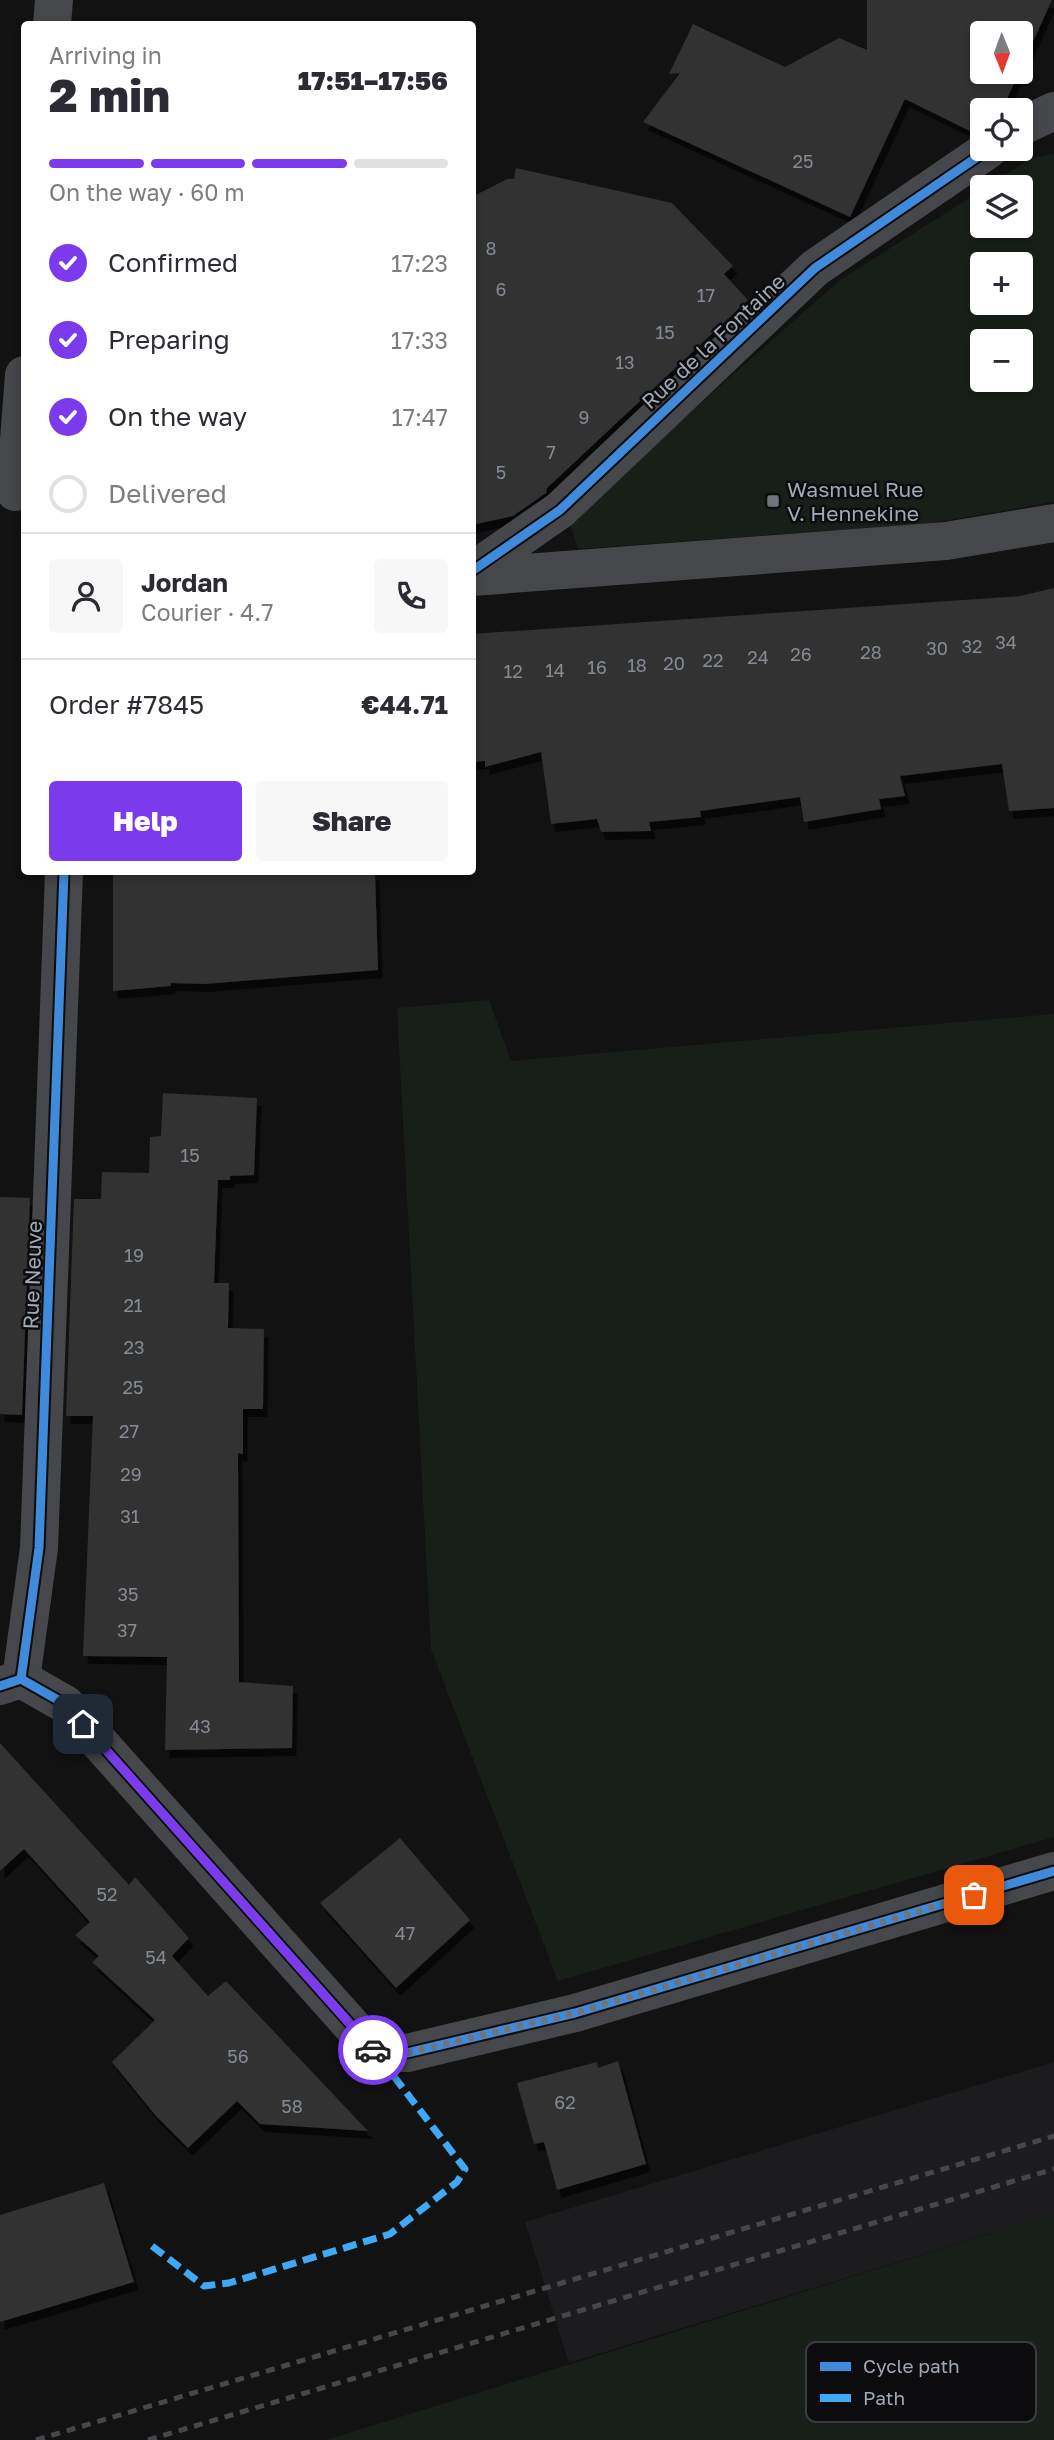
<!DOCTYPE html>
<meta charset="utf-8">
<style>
:root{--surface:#fff;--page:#f7f7f7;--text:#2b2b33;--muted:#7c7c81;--line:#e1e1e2;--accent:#7c3aed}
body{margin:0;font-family:"Golos Text",sans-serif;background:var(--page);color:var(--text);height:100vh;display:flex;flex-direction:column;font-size:26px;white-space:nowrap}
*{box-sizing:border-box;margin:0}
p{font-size:23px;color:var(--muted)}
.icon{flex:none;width:38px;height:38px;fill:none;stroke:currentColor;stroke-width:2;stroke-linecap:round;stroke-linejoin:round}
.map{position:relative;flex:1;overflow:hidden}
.drawer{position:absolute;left:21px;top:21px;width:455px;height:854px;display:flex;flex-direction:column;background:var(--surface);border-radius:7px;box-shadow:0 4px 10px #0003}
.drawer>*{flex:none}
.needle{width:46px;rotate:179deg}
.tools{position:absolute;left:970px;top:21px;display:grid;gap:14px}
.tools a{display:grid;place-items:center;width:63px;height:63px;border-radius:7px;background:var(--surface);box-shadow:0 4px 10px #0003;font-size:35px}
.pin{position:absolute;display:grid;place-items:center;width:60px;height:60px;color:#fff;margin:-30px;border-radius:14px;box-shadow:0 4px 10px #0006}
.courier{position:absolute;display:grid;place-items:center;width:70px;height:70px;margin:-35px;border:5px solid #7c3aed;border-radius:50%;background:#fff;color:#222;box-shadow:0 2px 9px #0007}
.head em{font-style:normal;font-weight:800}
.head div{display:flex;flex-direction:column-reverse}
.head{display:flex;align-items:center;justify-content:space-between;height:119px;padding:0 28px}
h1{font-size:46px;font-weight:800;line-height:52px}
.bar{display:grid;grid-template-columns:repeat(4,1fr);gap:10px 7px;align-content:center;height:84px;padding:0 28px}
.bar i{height:9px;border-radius:5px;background:var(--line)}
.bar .active{background:var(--accent)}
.bar p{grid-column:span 4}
.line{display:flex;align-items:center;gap:18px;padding:0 28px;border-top:2px solid var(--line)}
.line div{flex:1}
.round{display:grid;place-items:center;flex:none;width:74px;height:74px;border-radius:7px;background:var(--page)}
ol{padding:0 28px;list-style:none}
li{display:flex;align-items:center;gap:21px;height:77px}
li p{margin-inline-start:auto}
li .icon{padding:7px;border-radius:50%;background:var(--accent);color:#fff;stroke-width:4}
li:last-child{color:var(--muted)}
li i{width:38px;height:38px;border:4px solid var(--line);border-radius:50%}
.button{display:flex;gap:14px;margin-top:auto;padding:14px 28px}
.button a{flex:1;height:80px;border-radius:7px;background:var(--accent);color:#fff;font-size:28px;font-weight:800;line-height:80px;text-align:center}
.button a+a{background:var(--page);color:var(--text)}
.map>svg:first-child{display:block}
.built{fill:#1c1c1e}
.green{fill:#181f18;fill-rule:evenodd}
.building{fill:#313133;filter:url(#shadow)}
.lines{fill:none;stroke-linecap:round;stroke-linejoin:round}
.minor{stroke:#46474b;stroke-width:38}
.rail{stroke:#46474a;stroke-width:5;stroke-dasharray:9 7;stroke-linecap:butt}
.quiet{stroke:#3fa9f5;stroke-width:7;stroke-dasharray:14 7;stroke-linecap:butt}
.cycleway-casing{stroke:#0c0c0e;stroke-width:13}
.cycleway{stroke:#408adc;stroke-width:9}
.done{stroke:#6f747c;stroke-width:7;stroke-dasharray:0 12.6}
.route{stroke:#7c3aed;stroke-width:9}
.poi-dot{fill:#6f747c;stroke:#0c0c0e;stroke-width:2.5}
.labels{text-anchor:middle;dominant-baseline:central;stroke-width:5;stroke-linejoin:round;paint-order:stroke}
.number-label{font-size:18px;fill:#858b94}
.street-label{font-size:21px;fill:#a1a9b5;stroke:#0c0c0e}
.poi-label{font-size:21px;fill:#a1a9b5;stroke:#0c0c0e;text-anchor:start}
.key{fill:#0c0c0e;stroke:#393b40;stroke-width:2}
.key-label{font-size:19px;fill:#a1a9b5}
</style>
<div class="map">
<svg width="1054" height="2440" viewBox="0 0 1054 2440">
<defs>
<filter id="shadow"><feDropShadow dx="4.5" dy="8" stdDeviation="0" flood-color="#0009"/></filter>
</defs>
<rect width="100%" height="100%" fill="#121212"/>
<path class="built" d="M 1054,2062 L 1054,2214 L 569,2363 L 525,2222 Z"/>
<g class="green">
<path d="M 1054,154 L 1054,502 L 925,524 L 578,549 L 569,520 L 840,280 L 982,190 L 982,226 L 1020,226 L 1020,187 L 986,187 L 1031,158 ZM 982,264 L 1020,264 L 1020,303 L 982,303 ZM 982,341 L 1020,341 L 1020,380 L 982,380 Z"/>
<path d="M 489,1000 L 511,1061 L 1054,1014 L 1054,1837 L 558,1981 L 431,1649 L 397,1008 Z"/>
<path d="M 1054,2214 L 1054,2440 L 326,2440 Z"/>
</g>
<g class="building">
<path d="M 867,0 L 1052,0 L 1020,70 L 1020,33 L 982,33 L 982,72 L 1019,72 L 1002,110 L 982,110 L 982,129 L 974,133 L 905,99 L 850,217 L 643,122 L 680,73 L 669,74 L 693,24 L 785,67 L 839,38 L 867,50 Z"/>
<path d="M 516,168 L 672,203 L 733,266 L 724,274 L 748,300 L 547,488 L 546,493 L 513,516 L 472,525 L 472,197 L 507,179 L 514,179 Z"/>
<path d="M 1054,588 L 1054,808 L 1009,811 L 1002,764 L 900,776 L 905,796 L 879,799 L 881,809 L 804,822 L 800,797 L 700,811 L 701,817 L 649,822 L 651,831 L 601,832 L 597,819 L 551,824 L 541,752 L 485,767 L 485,761 L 472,762 L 472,634 L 1020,596 Z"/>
<path d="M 113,872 L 375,872 L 378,970 L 205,984 L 171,983 L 171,986 L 113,991 Z"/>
<path d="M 163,1093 L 257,1098 L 254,1175 L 230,1176 L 230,1180 L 218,1180 L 214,1283 L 229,1283 L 228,1328 L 264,1329 L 263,1409 L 243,1409 L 243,1454 L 238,1453 L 239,1682 L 293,1686 L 292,1748 L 165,1750 L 167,1657 L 83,1656 L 93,1416 L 66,1416 L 74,1199 L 101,1199 L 102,1172 L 149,1173 L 150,1137 L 161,1136 Z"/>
<path d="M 0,1197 L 30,1198 L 22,1415 L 0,1414 Z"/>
<path d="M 0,1743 L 129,1885 L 135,1877 L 189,1938 L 172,1956 L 208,1996 L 226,1981 L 368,2131 L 260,2124 L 237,2101 L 188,2148 L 156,2116 L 112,2062 L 155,2020 L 92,1962 L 99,1956 L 75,1935 L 90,1922 L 24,1849 L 0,1871 Z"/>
<path d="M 400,1838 L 470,1920 L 396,1988 L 320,1903 Z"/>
<path d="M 618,2061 L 646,2164 L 557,2190 L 544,2142 L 534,2144 L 517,2083 L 597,2062 L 598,2068 Z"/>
<path d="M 104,2183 L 134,2282 L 0,2322 L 0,2215 Z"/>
</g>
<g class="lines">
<g class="minor">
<path d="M 52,24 L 54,0"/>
<path d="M 1020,127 L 1054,111"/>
<path d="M 15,492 L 24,375"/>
<path d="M 472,571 L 560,510 L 815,268 L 989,149"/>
<path d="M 472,577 L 946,541 L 1054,523"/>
<path d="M 21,1679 L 39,1548 L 64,872"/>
<path d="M 0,1686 L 21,1679 L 65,1704 L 376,2053 L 407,2053 L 575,2013 L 1054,1871"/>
</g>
<g class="rail">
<path d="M 36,2440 L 1054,2136"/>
<path d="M 148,2440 L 1054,2169"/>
</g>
<path class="quiet" d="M 152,2246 L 204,2286 L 229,2283 L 390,2234 L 457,2182 L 465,2169 L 376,2053"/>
<g class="cycleway-casing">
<g id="cycleway">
<path d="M 472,571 L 560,510 L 815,268 L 989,149"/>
<path d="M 21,1679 L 39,1548 L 64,872"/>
<path d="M 0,1686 L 21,1679 L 65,1704 L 376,2053 L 407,2053 L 575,2013 L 1054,1871"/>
</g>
</g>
<use href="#cycleway" class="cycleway"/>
</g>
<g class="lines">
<path class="done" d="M 373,2050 L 376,2053 L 407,2053 L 575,2013 L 974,1895"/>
<path class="route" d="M 83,1724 L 373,2050"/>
</g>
<rect class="poi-dot" x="766" y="494" width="14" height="14" rx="3.5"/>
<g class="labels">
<g class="number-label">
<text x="803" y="161">25</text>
<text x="491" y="248">8</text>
<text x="501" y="289">6</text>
<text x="706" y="295">17</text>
<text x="665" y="332">15</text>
<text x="625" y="362">13</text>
<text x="584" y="417">9</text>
<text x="551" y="452">7</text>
<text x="501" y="472">5</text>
<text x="1006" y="642">34</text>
<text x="972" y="646">32</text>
<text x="937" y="648">30</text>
<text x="871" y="652">28</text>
<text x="801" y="654">26</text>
<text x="758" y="657">24</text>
<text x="713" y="660">22</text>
<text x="674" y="663">20</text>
<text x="637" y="665">18</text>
<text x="597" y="667">16</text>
<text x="555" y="670">14</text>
<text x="513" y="671">12</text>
<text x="190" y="1155">15</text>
<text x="134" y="1255">19</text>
<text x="133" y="1305">21</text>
<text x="134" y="1347">23</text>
<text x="133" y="1387">25</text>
<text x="129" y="1431">27</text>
<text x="131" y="1474">29</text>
<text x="130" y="1516">31</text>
<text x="128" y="1594">35</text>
<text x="127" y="1630">37</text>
<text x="200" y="1726">43</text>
<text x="107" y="1894">52</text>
<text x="405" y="1933">47</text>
<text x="156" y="1957">54</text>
<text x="238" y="2056">56</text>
<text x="565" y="2102">62</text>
<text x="292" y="2106">58</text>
</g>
<g class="street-label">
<text transform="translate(713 341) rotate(-43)">Rue de la Fontaine</text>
<text transform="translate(32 1275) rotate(-88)">Rue Neuve</text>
</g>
<g class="poi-label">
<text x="787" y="489">Wasmuel Rue<tspan x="787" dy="24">V. Hennekine</tspan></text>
</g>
</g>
<rect x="806" y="2342" width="230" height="80" rx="10" class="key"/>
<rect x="820" y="2362" width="31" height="9" fill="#408adc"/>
<rect x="820" y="2394" width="31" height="8" fill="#3fa9f5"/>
<g class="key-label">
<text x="863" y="2373">Cycle path</text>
<text x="863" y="2405">Path</text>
</g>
</svg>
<div class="tools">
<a><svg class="needle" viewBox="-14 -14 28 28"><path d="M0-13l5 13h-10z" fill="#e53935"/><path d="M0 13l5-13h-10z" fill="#7c7c81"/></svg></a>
<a><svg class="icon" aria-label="locate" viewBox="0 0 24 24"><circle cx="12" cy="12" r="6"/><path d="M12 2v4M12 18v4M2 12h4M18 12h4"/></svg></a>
<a><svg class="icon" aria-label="layers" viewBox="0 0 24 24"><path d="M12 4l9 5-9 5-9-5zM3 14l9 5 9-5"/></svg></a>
<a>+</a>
<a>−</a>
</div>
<div class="pin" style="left:974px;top:1895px;background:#ea580c"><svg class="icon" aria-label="bag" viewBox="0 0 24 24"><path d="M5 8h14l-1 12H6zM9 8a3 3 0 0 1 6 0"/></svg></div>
<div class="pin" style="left:83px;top:1724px;background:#1f2937"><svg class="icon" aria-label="home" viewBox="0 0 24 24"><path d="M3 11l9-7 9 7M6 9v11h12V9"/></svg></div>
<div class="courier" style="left:373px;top:2050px"><svg class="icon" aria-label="car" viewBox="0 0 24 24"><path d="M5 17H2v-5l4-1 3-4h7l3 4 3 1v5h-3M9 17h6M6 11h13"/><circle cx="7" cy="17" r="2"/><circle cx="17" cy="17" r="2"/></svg></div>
<section class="drawer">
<div class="head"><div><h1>2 min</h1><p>Arriving in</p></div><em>17:51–17:56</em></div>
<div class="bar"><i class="active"></i><i class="active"></i><i class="active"></i><i></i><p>On the way · 60 m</p></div>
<ol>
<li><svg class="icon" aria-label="check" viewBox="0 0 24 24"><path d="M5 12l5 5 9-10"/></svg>Confirmed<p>17:23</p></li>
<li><svg class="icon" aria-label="check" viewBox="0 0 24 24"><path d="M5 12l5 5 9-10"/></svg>Preparing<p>17:33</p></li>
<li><svg class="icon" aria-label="check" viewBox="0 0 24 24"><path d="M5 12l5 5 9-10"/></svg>On the way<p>17:47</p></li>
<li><i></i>Delivered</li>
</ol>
<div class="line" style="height:126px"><a class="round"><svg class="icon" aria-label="person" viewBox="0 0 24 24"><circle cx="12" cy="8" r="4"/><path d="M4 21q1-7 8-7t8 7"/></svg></a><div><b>Jordan</b><p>Courier · 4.7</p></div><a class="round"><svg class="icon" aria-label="phone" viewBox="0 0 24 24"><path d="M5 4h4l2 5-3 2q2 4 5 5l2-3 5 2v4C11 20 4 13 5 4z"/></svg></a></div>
<div class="line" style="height:91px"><div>Order #7845</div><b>€44.71</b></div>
<div class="button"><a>Help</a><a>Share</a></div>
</section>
</div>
